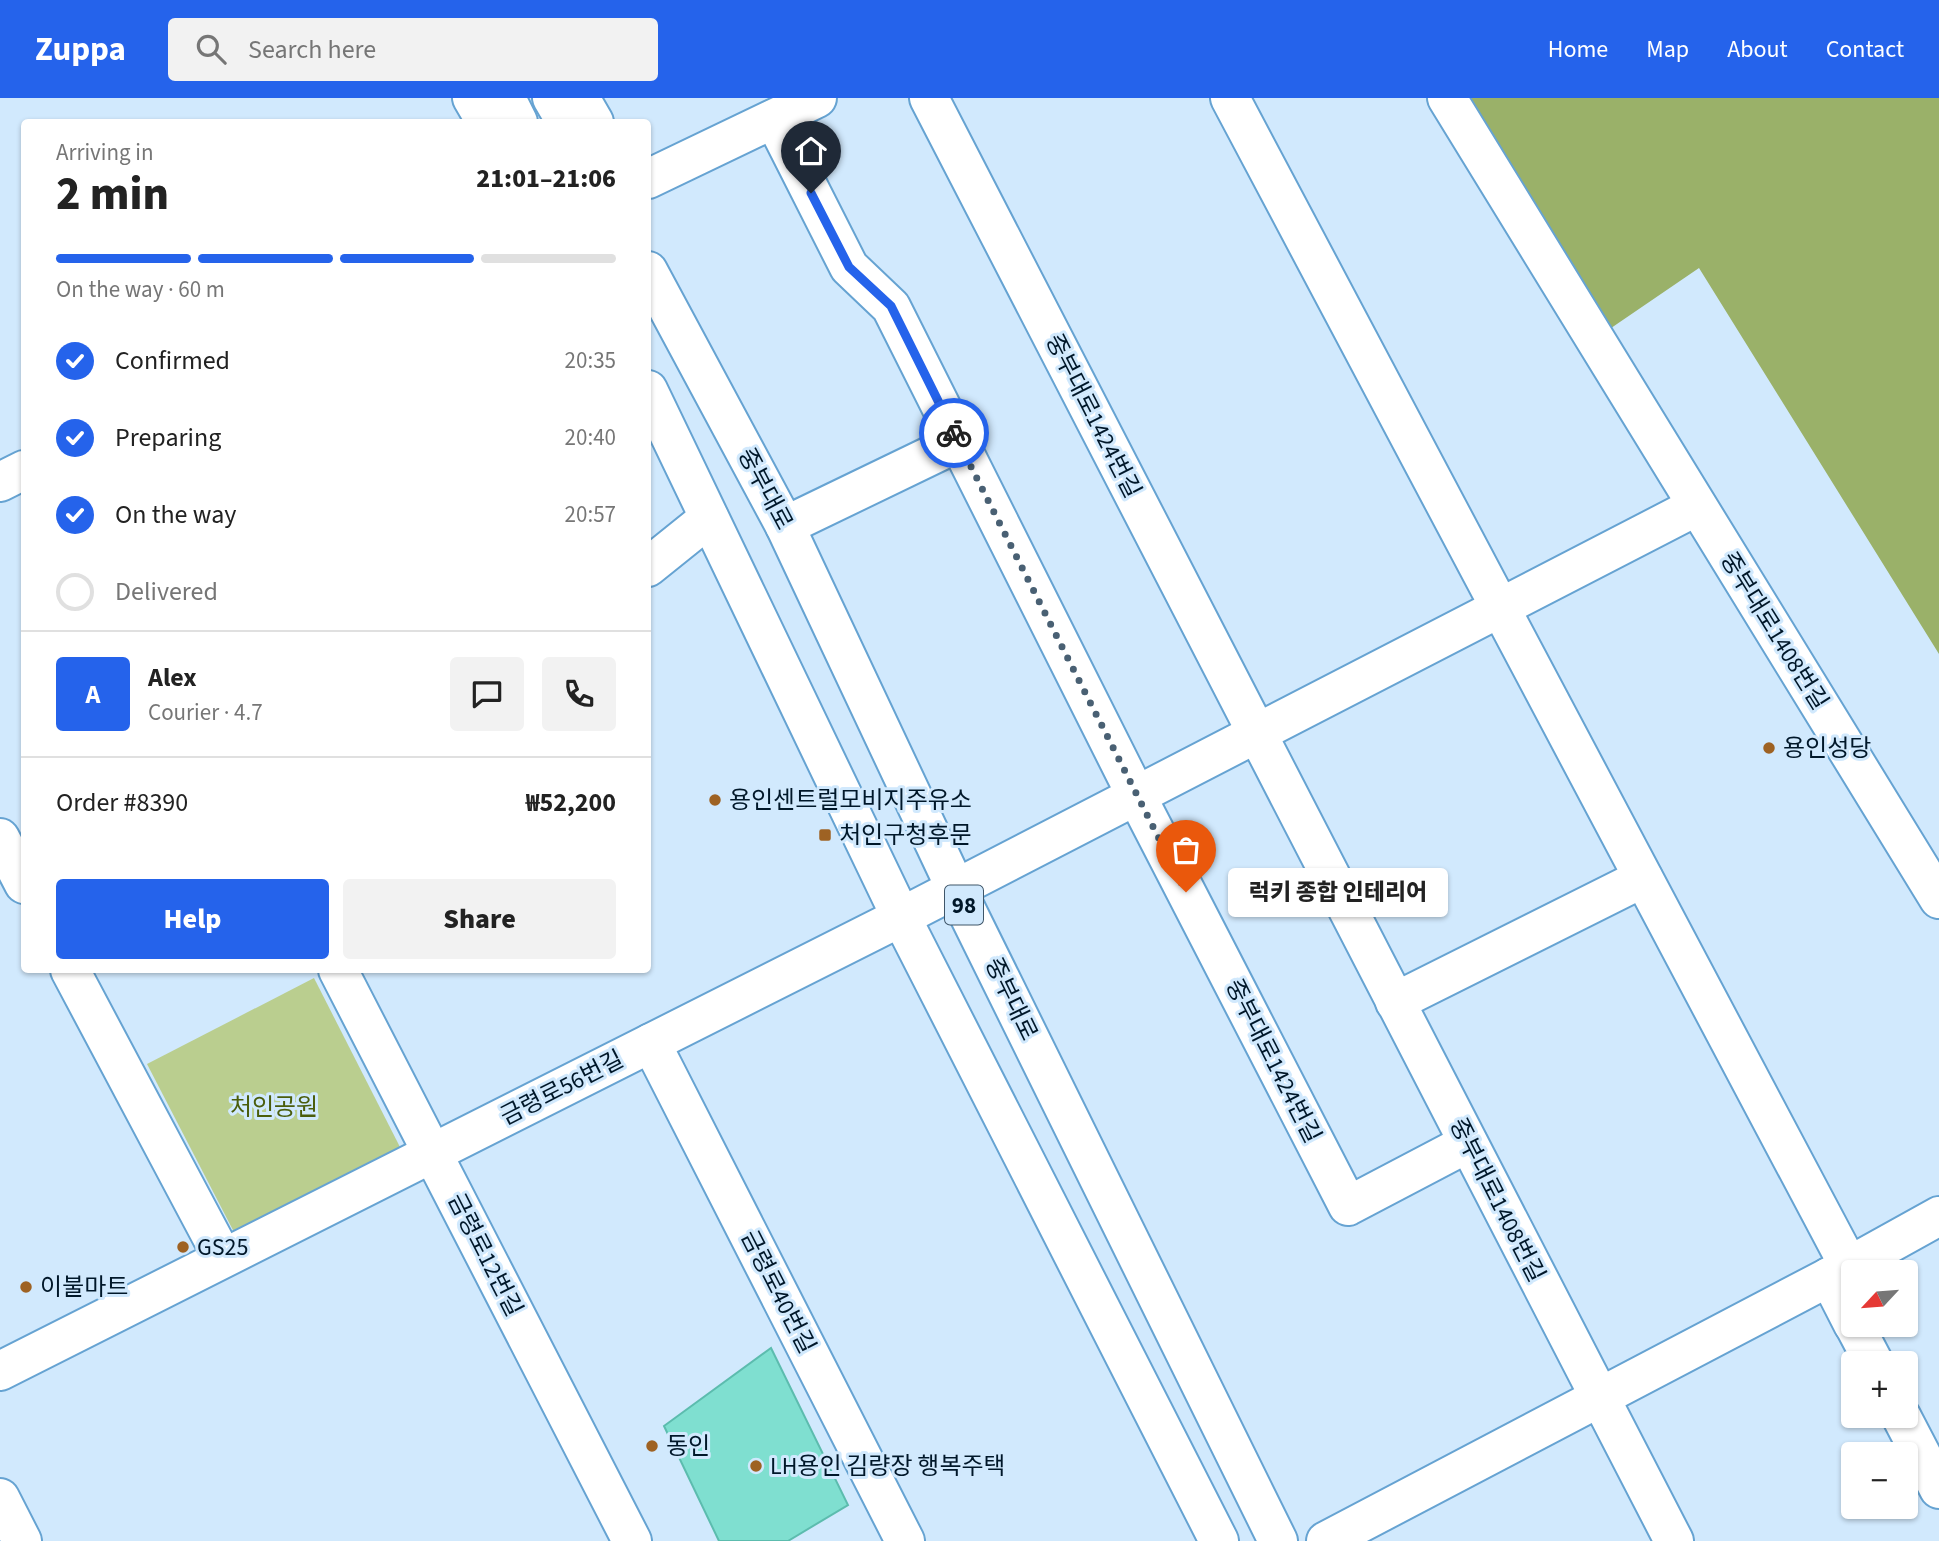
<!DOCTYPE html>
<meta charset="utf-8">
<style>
:root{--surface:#fff;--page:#f2f2f2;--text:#222;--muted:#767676;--line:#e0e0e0;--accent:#2563eb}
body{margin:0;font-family:"Source Sans 3","Noto Sans KR",sans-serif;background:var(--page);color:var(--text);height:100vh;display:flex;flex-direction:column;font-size:26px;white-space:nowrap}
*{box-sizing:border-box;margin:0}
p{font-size:23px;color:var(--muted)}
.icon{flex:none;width:38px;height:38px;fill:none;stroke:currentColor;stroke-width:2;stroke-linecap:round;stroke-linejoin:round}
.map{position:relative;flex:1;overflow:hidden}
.side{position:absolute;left:21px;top:21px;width:630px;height:854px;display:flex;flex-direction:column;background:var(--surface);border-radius:7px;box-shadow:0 2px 5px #0004}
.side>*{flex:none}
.needle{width:46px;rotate:244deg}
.fabs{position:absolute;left:1841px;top:1162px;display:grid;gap:14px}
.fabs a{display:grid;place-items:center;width:77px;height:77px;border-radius:7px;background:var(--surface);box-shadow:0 2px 5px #0004;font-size:35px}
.pin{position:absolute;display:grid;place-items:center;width:60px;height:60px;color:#fff;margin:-72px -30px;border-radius:50% 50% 50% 0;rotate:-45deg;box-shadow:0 0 7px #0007}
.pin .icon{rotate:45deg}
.courier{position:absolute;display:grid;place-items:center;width:70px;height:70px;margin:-35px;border:5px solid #2563eb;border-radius:50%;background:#fff;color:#222;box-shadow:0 2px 9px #0007}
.bubble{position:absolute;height:49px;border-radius:7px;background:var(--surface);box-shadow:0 2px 5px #0004;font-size:23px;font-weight:800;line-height:49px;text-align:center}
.overview em{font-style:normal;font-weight:800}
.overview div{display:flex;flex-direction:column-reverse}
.overview{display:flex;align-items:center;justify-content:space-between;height:119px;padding:0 35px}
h1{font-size:46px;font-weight:800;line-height:52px}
.bar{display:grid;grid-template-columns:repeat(4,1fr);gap:10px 7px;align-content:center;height:84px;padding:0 35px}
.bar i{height:9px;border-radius:5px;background:var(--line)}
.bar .current{background:var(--accent)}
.bar p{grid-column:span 4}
.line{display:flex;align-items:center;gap:18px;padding:0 35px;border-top:2px solid var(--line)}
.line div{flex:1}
.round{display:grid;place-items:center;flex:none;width:74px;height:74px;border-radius:7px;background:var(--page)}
ol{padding:0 35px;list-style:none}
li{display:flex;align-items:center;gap:21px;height:77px}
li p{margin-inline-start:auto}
li .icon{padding:7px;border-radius:50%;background:var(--accent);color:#fff;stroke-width:4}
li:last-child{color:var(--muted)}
li i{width:38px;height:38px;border:4px solid var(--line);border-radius:50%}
.primary-button{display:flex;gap:14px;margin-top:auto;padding:14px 35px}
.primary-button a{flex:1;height:80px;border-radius:7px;background:var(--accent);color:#fff;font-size:28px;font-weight:800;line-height:80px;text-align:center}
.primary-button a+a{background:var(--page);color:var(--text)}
header{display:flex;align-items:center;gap:42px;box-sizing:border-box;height:98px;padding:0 35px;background:var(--accent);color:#fff}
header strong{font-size:33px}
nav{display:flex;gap:38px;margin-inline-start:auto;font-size:24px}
.search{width:490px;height:63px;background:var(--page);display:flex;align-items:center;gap:18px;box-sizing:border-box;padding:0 24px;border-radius:7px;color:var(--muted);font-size:26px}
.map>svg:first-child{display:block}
.green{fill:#bace8f}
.forest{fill:#9ab169}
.building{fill:#7fdfd0;stroke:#5cbcae;stroke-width:2}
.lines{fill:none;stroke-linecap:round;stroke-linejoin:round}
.minor-casing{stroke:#66a3d2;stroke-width:42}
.major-casing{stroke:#66a3d2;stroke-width:42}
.minor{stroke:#fff;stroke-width:38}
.major{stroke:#fff;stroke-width:38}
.done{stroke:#496073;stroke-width:7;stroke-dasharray:0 12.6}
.route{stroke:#2563eb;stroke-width:9}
.poi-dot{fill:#9e6223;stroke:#d1e9fd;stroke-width:2.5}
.labels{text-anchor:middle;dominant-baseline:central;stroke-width:6;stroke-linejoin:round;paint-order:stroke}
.shield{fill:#d1e9fd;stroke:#3f5669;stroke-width:2}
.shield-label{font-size:23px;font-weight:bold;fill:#001729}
.street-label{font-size:24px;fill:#001729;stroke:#d1e9fd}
.poi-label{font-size:24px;fill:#001729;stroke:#d1e9fd;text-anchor:start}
.park-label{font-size:24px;fill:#4a5d0c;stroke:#d1e9fd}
</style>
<header>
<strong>Zuppa</strong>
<div class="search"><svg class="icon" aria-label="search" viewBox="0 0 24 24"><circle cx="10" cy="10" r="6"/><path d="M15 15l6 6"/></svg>Search here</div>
<nav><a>Home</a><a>Map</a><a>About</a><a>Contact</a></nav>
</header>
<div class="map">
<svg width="1939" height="1443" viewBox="0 0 1939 1443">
<rect width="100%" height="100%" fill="#d1e9fd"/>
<path class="green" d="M 314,880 L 401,1051 L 235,1136 L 147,966 Z"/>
<path class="forest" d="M 1447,0 L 1939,0 L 1939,556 L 1699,170 L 1595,241 Z"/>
<path class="building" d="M 771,1250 L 848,1407 L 788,1443 L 719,1443 L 664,1328 Z"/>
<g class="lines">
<g class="minor-casing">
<g id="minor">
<path d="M 472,0 L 486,24"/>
<path d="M 580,0 L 594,24"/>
<path d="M 929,0 L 1674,1443"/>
<path d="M 1230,0 L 1849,1168"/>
<path d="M 1447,0 L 1939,801"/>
<path d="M 774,21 L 849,169 L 891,209 L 1136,697 L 1348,1108 L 1468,1045"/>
<path d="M 648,81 L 817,0"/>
<path d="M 0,384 L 24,372"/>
<path d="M 785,428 L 959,344"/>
<path d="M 648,469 L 709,420"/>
<path d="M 0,740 L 24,786"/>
<path d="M 70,872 L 223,1160"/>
<path d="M 338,872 L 632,1443"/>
<path d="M 1395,904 L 1643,780"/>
<path d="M 651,945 L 905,1443"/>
<path d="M 1829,1179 L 1853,1226"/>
<path d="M 1854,1227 L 1874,1265"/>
<path d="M 0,1273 L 901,819 L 1697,408"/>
<path d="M 1901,1318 L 1939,1391"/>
<path d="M 1326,1443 L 1829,1179 L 1939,1118"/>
</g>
</g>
<g class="major-casing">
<g id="major">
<path d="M 506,0 L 518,24"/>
<path d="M 552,0 L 566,24"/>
<path d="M 648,173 L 785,428 L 956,791 L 1278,1443"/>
<path d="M 648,292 L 901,819 L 1219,1443"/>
<path d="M 0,1400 L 22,1443"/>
</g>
</g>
<use href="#minor" class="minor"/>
<use href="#major" class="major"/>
</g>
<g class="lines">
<path class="done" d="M 954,335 L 1186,794"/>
<path class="route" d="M 811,95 L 849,169 L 891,208 L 954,335"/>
</g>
<g class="poi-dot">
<circle cx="1769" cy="650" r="7"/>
<circle cx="715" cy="702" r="7"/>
<rect x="818" y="730" width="14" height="14" rx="3.5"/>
<circle cx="183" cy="1149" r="7"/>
<circle cx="26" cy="1189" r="7"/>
<circle cx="652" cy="1348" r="7"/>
<circle cx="756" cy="1368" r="7"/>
</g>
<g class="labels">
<rect class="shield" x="945" y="787.5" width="38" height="39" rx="5"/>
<g class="shield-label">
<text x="964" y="807">98</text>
</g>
<g class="street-label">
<text transform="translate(1093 318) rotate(63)">중부대로1424번길</text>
<text transform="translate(765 391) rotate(62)">중부대로</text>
<text transform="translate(1774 533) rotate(58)">중부대로1408번길</text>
<text transform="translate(1011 901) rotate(64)">중부대로</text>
<text transform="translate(1273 963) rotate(63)">중부대로1424번길</text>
<text transform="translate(562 990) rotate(-27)">금령로56번길</text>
<text transform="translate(1497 1102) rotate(63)">중부대로1408번길</text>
<text transform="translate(485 1157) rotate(63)">금령로12번길</text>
<text transform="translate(778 1194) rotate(63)">금령로40번길</text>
</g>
<g class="poi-label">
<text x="1783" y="650">용인성당</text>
<text x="729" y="702">용인센트럴모비지주유소</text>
<text x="839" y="737">처인구청후문</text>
<text x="197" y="1149">GS25</text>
<text x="40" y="1189">이불마트</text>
<text x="666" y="1348">동인</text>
<text x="770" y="1368">LH용인 김량장 행복주택</text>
</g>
<g class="park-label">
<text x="274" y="1009">처인공원</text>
</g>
</g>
</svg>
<div class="fabs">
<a><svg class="needle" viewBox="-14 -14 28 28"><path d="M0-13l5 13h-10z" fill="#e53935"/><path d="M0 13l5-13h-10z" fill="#767676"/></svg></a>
<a>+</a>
<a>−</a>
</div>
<div class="pin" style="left:1186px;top:794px;background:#ea580c"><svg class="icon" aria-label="bag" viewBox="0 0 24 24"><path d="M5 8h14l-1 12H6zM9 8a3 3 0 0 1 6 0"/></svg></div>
<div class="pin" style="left:811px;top:95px;background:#1f2937"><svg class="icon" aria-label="home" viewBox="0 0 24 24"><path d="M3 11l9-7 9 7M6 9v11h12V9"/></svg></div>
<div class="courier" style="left:954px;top:335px"><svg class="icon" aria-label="bike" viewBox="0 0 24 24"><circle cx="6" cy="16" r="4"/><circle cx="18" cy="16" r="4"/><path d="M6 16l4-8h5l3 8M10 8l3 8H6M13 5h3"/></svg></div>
<div class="bubble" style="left:1228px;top:770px;width:220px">럭키 종합 인테리어</div>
<section class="side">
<div class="overview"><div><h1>2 min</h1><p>Arriving in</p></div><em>21:01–21:06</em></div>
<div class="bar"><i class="current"></i><i class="current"></i><i class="current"></i><i></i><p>On the way · 60 m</p></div>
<ol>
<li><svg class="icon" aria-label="check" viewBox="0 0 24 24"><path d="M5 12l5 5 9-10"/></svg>Confirmed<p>20:35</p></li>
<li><svg class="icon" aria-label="check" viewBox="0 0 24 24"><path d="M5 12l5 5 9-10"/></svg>Preparing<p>20:40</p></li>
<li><svg class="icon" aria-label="check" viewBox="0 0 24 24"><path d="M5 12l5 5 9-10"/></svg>On the way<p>20:57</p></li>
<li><i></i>Delivered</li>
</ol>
<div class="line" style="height:126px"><b class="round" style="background:var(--accent);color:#fff">A</b><div><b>Alex</b><p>Courier · 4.7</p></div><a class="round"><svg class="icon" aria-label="chat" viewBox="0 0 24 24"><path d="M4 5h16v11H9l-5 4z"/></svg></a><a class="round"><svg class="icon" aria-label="phone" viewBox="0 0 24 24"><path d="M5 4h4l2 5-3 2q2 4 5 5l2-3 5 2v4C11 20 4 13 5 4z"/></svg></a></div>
<div class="line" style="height:91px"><div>Order #8390</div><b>₩52,200</b></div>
<div class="primary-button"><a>Help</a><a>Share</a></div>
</section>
</div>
